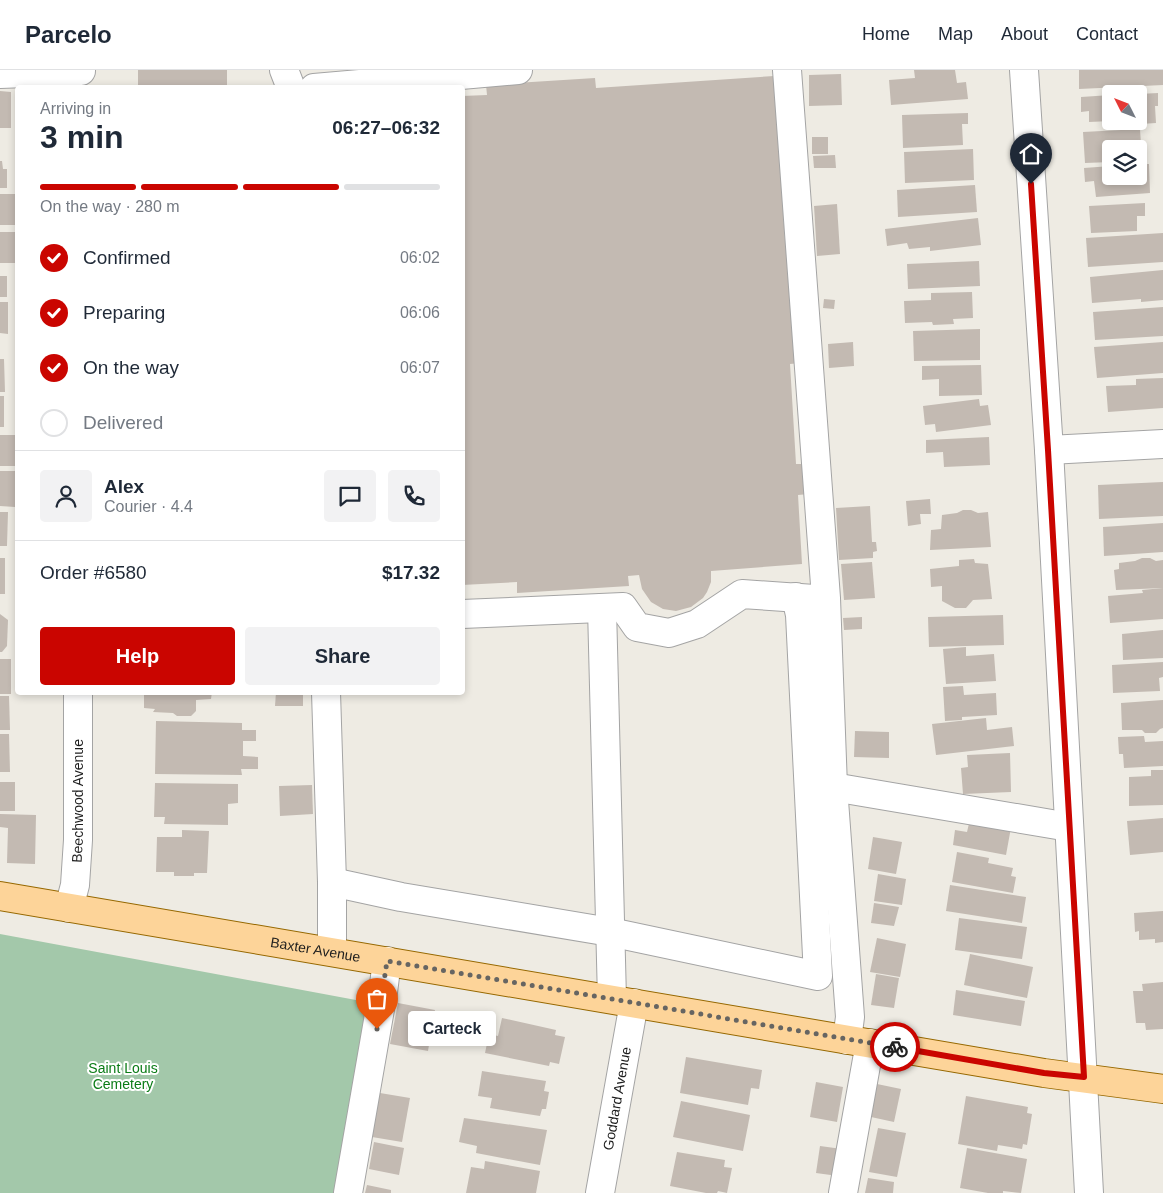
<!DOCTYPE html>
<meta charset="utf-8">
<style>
:root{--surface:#fff;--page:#f2f2f3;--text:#1f2937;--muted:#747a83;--line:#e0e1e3;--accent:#ca0500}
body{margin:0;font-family:Arial,sans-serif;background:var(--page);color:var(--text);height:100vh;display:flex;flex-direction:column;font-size:19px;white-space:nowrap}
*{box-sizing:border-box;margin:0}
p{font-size:16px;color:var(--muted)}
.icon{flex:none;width:28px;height:28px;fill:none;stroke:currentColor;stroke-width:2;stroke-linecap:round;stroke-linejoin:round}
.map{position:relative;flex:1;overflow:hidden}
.side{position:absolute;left:15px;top:15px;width:450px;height:610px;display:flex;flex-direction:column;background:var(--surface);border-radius:5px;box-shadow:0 2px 8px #0003}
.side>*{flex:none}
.needle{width:32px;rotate:312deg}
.tools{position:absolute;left:1102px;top:15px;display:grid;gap:10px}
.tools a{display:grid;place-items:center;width:45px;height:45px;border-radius:5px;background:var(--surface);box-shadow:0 2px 8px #0003;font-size:25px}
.pin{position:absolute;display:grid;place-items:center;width:42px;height:42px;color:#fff;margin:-51px -21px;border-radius:50% 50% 50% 0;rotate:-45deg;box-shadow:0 0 5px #0007}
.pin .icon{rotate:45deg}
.courier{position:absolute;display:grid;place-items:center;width:50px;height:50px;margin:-25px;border:4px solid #ca0500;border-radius:50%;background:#fff;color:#222;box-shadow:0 1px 6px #0007}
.bubble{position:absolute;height:35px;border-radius:5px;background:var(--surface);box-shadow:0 2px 8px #0003;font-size:16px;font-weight:700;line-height:35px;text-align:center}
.headline em{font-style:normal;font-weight:700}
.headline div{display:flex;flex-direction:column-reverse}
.headline{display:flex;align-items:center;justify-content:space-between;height:85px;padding:0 25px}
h1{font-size:32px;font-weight:700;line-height:38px}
.bar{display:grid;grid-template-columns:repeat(4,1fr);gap:8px 5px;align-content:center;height:60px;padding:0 25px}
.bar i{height:6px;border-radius:4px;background:var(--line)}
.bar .on{background:var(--accent)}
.bar p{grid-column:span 4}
.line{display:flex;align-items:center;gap:12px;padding:0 25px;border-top:1px solid var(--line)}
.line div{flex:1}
.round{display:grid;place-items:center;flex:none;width:52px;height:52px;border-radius:5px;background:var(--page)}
ol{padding:0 25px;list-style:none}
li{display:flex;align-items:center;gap:15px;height:55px}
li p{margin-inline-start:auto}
li .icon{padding:5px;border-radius:50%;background:var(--accent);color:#fff;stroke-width:4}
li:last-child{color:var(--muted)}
li i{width:28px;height:28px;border:2px solid var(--line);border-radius:50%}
.cta{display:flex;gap:10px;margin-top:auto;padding:10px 25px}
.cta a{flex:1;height:58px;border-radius:5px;background:var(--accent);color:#fff;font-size:20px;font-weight:700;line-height:58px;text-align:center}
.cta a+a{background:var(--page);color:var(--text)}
header{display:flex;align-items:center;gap:30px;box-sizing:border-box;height:70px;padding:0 25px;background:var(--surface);border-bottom:1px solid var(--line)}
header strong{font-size:24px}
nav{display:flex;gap:28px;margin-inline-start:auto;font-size:18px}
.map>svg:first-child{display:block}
.cemetery{fill:#a3c8aa}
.building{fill:#c3bab2}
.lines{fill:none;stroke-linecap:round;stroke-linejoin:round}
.minor-casing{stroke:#a4a4a4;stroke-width:30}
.major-casing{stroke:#966800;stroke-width:30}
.minor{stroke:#fff;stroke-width:28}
.major{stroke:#fdd499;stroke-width:28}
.done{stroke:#666562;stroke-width:5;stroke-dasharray:0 9}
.route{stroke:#ca0500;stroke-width:6}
.labels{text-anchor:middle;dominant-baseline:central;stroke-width:4;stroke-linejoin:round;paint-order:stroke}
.street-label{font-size:14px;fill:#1d1d1d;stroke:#fff}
.park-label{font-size:14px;fill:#0a7c16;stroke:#fff}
</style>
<header>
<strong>Parcelo</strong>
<nav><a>Home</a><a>Map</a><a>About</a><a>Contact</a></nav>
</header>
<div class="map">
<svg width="1163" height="1123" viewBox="0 0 1163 1123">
<rect width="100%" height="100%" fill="#eeebe3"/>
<path class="cemetery" d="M 0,864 L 372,933 L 337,1123 L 0,1123 Z"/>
<g class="building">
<rect x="138" y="0" width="89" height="18"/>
<path d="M 914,0 L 955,0 L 957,13 L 966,12 L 968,29 L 891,35 L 889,10 L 915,8 Z"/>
<path d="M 1079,0 L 1163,0 L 1163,15 L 1079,19 Z"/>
<path d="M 841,4 L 842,35 L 809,36 L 809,5 Z"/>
<path d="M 774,6 L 785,171 L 793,170 L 801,293 L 790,294 L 796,394 L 807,394 L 809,424 L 798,425 L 802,494 L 711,501 L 711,512 L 707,522 L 703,528 L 691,537 L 676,541 L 663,539 L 651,532 L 642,519 L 639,505 L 628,506 L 629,516 L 517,523 L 517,512 L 462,515 L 462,26 L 487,25 L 486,15 L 595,8 L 596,18 Z"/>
<path d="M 0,21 L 11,22 L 11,58 L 0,58 Z"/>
<path d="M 1158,23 L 1158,36 L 1155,36 L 1156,53 L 1110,56 L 1110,51 L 1139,51 L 1139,24 Z"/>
<path d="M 1111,25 L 1111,51 L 1089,52 L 1089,41 L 1081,42 L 1081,27 Z"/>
<path d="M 968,43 L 968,54 L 962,54 L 963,75 L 903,78 L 902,45 Z"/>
<path d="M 1140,59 L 1142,90 L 1139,90 L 1139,79 L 1111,79 L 1111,92 L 1085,93 L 1083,62 Z"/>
<rect x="812" y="67" width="16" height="17"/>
<path d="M 973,79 L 974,110 L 905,113 L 904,82 Z"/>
<path d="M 835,85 L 836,98 L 814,98 L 813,86 Z"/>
<path d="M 0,91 L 2,91 L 3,99 L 7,99 L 7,118 L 0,118 Z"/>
<path d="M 1139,94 L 1149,94 L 1150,123 L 1096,127 L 1094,111 L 1085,112 L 1084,98 L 1111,96 L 1111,106 L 1139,106 Z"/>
<path d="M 975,115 L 977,142 L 898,147 L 897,120 Z"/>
<rect x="0" y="124" width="17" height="31"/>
<path d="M 1145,133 L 1145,146 L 1137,146 L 1137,161 L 1091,163 L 1089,136 Z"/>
<path d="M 837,134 L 840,184 L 817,186 L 814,136 Z"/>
<path d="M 978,148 L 981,175 L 930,181 L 930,177 L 909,179 L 907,173 L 887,176 L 885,159 Z"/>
<rect x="0" y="162" width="16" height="31"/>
<path d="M 1163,163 L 1163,192 L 1088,197 L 1086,168 Z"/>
<path d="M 979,191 L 980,216 L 908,219 L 907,194 Z"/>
<path d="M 1163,200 L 1163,230 L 1141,232 L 1141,229 L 1092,233 L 1090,207 Z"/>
<rect x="0" y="206" width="7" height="21"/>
<path d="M 972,222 L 973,248 L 953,249 L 954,254 L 933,255 L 932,252 L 905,253 L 904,231 L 931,230 L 931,223 Z"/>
<path d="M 824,229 L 835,230 L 834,239 L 823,238 Z"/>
<path d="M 0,232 L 8,232 L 8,264 L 0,263 Z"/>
<path d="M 1163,237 L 1163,266 L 1095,270 L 1093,242 Z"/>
<path d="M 980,259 L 980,290 L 914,291 L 913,261 Z"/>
<path d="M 853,272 L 854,296 L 829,298 L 828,274 Z"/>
<path d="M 1163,272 L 1163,303 L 1097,308 L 1094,277 Z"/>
<path d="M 0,289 L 4,289 L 5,322 L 0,322 Z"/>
<path d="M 981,295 L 982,325 L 939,326 L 939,309 L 922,310 L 922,296 Z"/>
<path d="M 1163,308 L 1163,338 L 1108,342 L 1106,316 L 1136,315 L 1136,309 Z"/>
<rect x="0" y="326" width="4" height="31"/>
<path d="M 979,329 L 980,336 L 988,335 L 991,355 L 936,362 L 935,354 L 925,355 L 923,336 Z"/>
<rect x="0" y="365" width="17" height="31"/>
<path d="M 989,367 L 990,395 L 944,397 L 943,382 L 926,383 L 926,370 Z"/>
<path d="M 0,401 L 15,401 L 15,437 L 0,436 Z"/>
<path d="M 1163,412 L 1163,446 L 1099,449 L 1098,415 Z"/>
<path d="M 930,429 L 931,444 L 920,444 L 921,454 L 908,456 L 906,431 Z"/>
<path d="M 870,436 L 872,472 L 876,472 L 877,481 L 873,482 L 873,488 L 839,490 L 836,438 Z"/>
<path d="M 963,440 L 971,440 L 978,443 L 988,442 L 991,477 L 930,480 L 931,460 L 941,459 L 942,445 L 957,443 Z"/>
<path d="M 0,442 L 8,442 L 7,476 L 0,476 Z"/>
<path d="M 1163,453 L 1163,482 L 1104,486 L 1103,457 Z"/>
<rect x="0" y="488" width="5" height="36"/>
<path d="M 1142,488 L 1150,488 L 1156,491 L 1163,490 L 1163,518 L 1116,520 L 1114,500 L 1119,499 L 1119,493 L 1135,491 Z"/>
<path d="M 974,489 L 975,493 L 988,494 L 992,529 L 973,530 L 966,538 L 955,538 L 942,531 L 942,516 L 931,517 L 930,499 L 959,496 L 959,490 Z"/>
<path d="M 872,492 L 875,528 L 844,530 L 841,494 Z"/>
<path d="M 1163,518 L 1163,549 L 1110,553 L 1108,526 L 1143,523 L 1142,520 Z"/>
<path d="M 0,544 L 8,550 L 7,576 L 2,582 L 0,582 Z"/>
<path d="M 1003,545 L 1004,575 L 929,577 L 928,547 Z"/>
<path d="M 862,547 L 862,559 L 844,560 L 843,548 Z"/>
<path d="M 1163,560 L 1163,588 L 1123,590 L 1122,564 Z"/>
<path d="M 966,577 L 966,586 L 994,584 L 996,611 L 946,614 L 943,579 Z"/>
<rect x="0" y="589" width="11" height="35"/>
<path d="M 1163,592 L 1163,607 L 1159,608 L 1160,621 L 1113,623 L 1112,595 Z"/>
<path d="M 963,616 L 964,625 L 996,623 L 997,645 L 962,647 L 962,650 L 945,651 L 943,617 Z"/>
<path d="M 144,622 L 212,622 L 211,629 L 196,630 L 196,641 L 191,646 L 177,646 L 173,643 L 153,642 L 155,639 L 144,638 Z"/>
<path d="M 276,622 L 303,622 L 303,636 L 275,636 Z"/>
<path d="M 0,626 L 9,626 L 10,660 L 0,660 Z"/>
<path d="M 1163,630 L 1163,658 L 1160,659 L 1156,663 L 1145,663 L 1142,660 L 1122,660 L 1121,633 Z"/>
<path d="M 986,648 L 987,660 L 1012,657 L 1014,676 L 936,685 L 932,654 Z"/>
<path d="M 156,651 L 242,653 L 242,660 L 256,660 L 256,671 L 243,671 L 243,686 L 258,687 L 258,699 L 241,699 L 242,705 L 155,704 Z"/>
<path d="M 855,661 L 889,662 L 889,688 L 854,687 Z"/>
<path d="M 0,664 L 9,664 L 10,702 L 0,702 Z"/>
<path d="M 1144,666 L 1145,672 L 1163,671 L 1163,696 L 1124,698 L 1123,684 L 1119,684 L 1118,667 Z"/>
<path d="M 1010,683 L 1011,722 L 963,724 L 961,698 L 968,697 L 967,685 Z"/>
<path d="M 1151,700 L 1163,700 L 1163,735 L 1129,736 L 1129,707 L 1151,706 Z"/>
<rect x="0" y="712" width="15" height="29"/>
<path d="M 155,713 L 238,714 L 238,733 L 228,734 L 228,755 L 164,754 L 165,747 L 154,747 Z"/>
<path d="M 312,715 L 313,744 L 280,746 L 279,716 Z"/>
<path d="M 0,744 L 36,745 L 35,794 L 7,793 L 8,758 L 0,757 Z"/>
<path d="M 971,745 L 1012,752 L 1006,785 L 953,775 L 955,760 L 967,762 Z"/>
<path d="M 1163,748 L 1163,782 L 1130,785 L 1127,751 Z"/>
<path d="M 182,760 L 209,761 L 207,803 L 194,803 L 194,806 L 174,806 L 174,802 L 156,802 L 157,767 L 182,767 Z"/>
<path d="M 873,767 L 902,772 L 896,804 L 868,799 Z"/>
<path d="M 957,782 L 989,788 L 988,793 L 1013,798 L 1011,806 L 1016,807 L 1013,823 L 952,812 Z"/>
<path d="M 878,804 L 906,809 L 902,835 L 874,831 Z"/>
<path d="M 950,815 L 1026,827 L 1022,853 L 946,841 Z"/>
<path d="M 874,833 L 899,837 L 894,856 L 871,853 Z"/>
<path d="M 1163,841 L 1163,872 L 1155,873 L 1155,869 L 1139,870 L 1139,861 L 1135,862 L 1134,843 Z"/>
<path d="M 959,848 L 1027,857 L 1022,889 L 955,880 Z"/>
<path d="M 877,868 L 906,874 L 900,907 L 870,902 Z"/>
<path d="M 970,884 L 1033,897 L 1027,928 L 964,915 Z"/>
<path d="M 876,904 L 899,908 L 894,938 L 871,935 Z"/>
<path d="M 1163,912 L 1163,959 L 1146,960 L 1145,953 L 1136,953 L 1133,921 L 1143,921 L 1142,914 Z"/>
<path d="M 956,920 L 1025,931 L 1021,956 L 953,945 Z"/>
<path d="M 398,933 L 435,940 L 428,981 L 390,974 Z"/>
<path d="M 502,948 L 556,960 L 555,965 L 565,967 L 559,994 L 550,992 L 549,996 L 485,983 L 489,964 L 498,966 Z"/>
<path d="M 686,987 L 762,1000 L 759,1019 L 751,1018 L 748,1035 L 680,1023 Z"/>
<path d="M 482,1001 L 546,1011 L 544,1021 L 549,1022 L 546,1039 L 542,1039 L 540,1046 L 490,1038 L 492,1028 L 478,1026 Z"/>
<path d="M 816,1012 L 843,1017 L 837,1052 L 810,1047 Z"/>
<path d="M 877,1014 L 901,1019 L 894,1052 L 871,1047 Z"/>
<path d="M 380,1023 L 410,1028 L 402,1072 L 372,1067 Z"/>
<path d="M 966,1026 L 1028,1037 L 1027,1043 L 1032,1044 L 1027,1075 L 1023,1074 L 1022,1079 L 998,1075 L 997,1081 L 958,1074 Z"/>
<path d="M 681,1031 L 750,1045 L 743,1081 L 673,1067 Z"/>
<path d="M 464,1048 L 547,1060 L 540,1095 L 476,1083 L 477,1076 L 459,1072 Z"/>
<path d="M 878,1058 L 906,1063 L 897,1107 L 869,1102 Z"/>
<path d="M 374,1072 L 404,1078 L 399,1105 L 369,1099 Z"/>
<path d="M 820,1076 L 842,1079 L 838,1106 L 816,1103 Z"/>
<path d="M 967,1078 L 1027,1089 L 1021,1123 L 1003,1121 L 1003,1123 L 988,1123 L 960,1118 Z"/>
<path d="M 677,1082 L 725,1090 L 724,1097 L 732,1098 L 727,1123 L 718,1121 L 717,1123 L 706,1123 L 670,1116 Z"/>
<path d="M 485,1091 L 540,1101 L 536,1123 L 466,1123 L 471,1097 L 484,1099 Z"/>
<path d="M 868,1108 L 894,1112 L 893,1123 L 865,1123 Z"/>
<path d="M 367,1115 L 391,1120 L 391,1123 L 365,1123 Z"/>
</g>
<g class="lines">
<g class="minor-casing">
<g id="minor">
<path d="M 284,0 L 291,18"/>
<path d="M 787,0 L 826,528 L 833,717 L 850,947 L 847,970"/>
<path d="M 1024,0 L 1049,380 L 1089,1123"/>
<path d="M 0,4 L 81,1"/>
<path d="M 314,18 L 518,0"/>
<path d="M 1049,380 L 1163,374"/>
<path d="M 602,538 L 612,929"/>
<path d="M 462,544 L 623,537 L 637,557 L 669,563 L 697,554 L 742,524 L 814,529"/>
<path d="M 326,622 L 332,812 L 332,881"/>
<path d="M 833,717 L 1069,757"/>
<path d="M 332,812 L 401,827 L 610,862 L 818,906 L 800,545 L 796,527"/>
<path id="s1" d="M 69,838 L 75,815 L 78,770 L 78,622"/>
<path d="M 348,1123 L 383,922 L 387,891"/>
<path id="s2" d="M 600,1123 L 634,933"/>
<path d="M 843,1123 L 870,973"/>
</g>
</g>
<g class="major-casing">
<g id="major">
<path id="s3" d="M 0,826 L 1044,1003 L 1163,1019"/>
</g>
</g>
<use href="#minor" class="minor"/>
<use href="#major" class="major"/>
</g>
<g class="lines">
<path class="done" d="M 377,959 L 387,891 L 895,977"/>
<path class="route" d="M 895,977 L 1044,1003 L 1084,1007 L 1048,380 L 1031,114"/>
</g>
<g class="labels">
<g class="street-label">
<text stroke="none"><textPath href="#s1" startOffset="108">Beechwood Avenue</textPath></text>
<text stroke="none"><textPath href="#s3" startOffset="320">Baxter Avenue</textPath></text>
<text stroke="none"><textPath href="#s2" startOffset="96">Goddard Avenue</textPath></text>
</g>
<g class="park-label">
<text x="123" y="998">Saint Louis<tspan x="123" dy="16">Cemetery</tspan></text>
</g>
</g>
</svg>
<div class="tools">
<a><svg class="needle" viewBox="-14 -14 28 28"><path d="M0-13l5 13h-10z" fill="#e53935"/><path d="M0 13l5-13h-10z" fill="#747a83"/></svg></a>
<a><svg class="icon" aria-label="layers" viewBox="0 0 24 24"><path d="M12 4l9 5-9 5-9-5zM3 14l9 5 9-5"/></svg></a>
</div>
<div class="pin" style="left:377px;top:959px;background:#ea580c"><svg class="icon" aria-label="bag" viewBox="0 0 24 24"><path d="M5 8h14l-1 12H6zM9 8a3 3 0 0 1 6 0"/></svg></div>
<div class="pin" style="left:1031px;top:114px;background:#1f2937"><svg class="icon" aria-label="home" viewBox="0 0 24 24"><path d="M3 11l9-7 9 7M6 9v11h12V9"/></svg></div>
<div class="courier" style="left:895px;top:977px"><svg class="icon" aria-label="bike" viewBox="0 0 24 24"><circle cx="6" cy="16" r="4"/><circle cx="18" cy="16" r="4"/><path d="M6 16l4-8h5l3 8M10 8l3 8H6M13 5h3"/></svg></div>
<div class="bubble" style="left:408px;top:941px;width:88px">Carteck</div>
<section class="side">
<div class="headline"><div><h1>3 min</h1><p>Arriving in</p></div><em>06:27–06:32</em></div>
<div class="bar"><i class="on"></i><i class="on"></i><i class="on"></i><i></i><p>On the way · 280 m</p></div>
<ol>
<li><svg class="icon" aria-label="check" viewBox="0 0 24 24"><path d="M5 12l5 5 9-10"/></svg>Confirmed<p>06:02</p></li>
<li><svg class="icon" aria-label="check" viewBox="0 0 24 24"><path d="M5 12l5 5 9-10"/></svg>Preparing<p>06:06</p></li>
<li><svg class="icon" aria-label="check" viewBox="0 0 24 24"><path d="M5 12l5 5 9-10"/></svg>On the way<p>06:07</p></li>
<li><i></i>Delivered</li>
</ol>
<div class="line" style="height:90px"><a class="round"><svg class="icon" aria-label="person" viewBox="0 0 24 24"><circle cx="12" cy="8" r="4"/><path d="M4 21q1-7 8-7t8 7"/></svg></a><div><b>Alex</b><p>Courier · 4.4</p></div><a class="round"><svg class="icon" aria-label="chat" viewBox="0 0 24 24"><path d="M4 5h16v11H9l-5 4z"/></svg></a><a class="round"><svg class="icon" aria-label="phone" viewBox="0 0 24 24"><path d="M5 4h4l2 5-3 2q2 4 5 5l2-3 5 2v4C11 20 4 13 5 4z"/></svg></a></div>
<div class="line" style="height:65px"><div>Order #6580</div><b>$17.32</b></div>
<div class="cta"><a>Help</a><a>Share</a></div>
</section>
</div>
